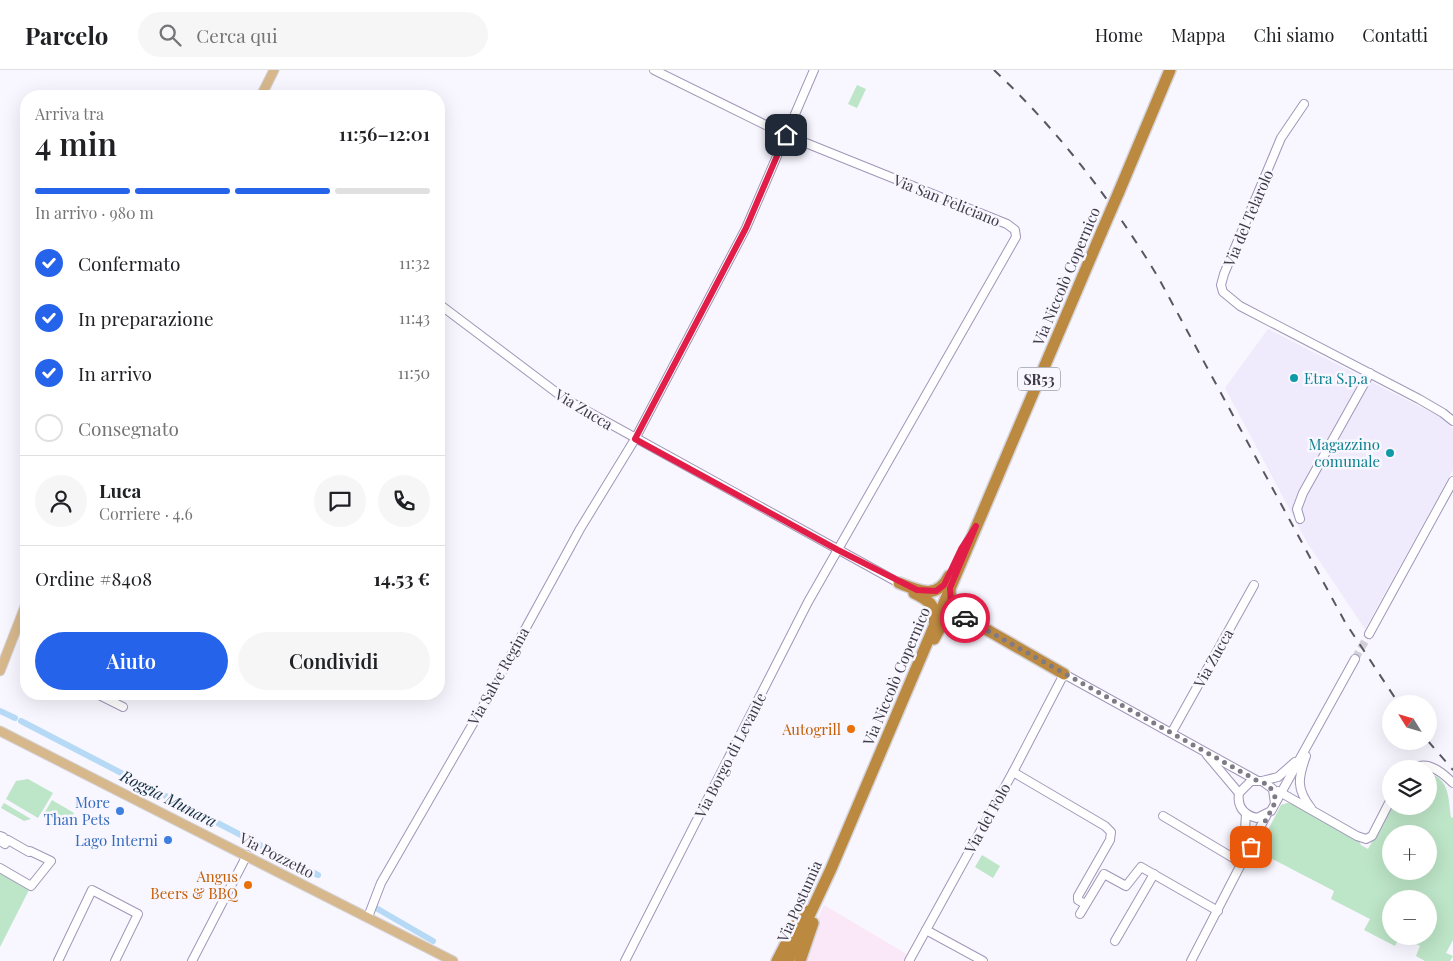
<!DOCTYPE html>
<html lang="it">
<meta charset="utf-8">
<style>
:root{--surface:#fff;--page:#f6f6f6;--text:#202124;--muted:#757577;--line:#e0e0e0;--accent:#2563eb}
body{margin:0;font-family:"Playfair Display",serif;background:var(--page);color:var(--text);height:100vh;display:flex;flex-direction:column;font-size:19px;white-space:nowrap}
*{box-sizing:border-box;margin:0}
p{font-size:16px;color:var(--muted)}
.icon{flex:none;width:28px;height:28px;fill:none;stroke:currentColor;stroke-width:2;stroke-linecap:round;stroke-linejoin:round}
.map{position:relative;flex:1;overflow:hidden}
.sheet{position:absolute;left:20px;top:20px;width:425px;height:610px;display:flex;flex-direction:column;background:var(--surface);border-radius:20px;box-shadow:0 5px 20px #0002}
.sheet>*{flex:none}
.needle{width:32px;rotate:307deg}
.tools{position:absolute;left:1382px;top:625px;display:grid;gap:10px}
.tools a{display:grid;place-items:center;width:55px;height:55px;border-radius:50%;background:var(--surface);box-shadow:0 5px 20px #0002;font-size:25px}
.pin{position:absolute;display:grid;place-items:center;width:42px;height:42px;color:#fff;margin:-21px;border-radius:10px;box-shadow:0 2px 8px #0006}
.courier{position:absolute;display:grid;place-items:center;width:50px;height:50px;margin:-25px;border:4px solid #e11d48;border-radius:50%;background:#fff;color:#222;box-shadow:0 1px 6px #0007}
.overview em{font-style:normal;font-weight:600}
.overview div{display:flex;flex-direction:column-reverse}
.overview{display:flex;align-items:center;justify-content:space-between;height:85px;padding:0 15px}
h1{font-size:32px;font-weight:600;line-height:38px}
.bar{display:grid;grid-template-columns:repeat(4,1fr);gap:8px 5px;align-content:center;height:60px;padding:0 15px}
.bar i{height:6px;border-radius:4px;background:var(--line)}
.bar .current{background:var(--accent)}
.bar p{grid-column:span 4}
.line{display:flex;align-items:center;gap:12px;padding:0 15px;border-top:1px solid var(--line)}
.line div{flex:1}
.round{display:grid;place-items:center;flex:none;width:52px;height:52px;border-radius:26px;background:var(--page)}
ol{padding:0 15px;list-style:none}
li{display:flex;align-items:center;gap:15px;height:55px}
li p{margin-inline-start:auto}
li .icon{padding:5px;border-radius:50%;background:var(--accent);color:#fff;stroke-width:4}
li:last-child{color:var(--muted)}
li i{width:28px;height:28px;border:2px solid var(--line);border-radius:50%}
.cta{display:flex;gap:10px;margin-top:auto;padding:10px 15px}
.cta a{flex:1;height:58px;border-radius:30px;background:var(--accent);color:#fff;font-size:20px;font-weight:600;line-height:58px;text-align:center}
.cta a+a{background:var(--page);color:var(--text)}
header{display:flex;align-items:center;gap:30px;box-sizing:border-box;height:70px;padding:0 25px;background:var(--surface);border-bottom:1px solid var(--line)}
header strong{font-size:24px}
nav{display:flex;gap:28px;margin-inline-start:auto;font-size:18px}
.search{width:350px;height:45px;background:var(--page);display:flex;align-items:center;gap:12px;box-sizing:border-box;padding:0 18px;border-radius:28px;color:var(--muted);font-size:19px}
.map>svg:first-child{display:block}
.commercial{fill:#fae7f7}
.industrial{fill:#efeafc}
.green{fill:#bde5c7;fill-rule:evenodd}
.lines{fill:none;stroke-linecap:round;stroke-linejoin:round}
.canal{stroke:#b6daf6;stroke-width:6}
.minor-tunnel{stroke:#d3d0d9;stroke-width:8;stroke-dasharray:8 4;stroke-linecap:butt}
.minor-casing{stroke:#a096b8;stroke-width:10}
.major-casing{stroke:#d4d3d7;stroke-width:11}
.highway-casing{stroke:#d4d3d7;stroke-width:14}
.minor{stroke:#fff;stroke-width:8}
.major{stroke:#d7b88d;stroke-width:9}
.highway{stroke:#bc8941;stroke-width:11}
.rail{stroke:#595562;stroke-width:2;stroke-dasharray:9 9;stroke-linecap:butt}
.highway-bridge-casing{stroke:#d4d3d7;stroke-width:14;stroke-linecap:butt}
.highway-bridge{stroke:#bc8941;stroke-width:11}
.done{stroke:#7e7b87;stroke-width:5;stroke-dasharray:0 9}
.route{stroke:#e11d48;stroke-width:6}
.culture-dot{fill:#0f9aa8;stroke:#f8f6fe;stroke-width:2}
.food-dot{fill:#e8710a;stroke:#f8f6fe;stroke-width:2}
.shop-dot{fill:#3f7fe0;stroke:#f8f6fe;stroke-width:2}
.labels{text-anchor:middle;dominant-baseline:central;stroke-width:5;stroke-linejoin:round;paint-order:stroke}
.shield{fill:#f8f6fe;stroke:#75727e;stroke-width:1}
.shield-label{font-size:14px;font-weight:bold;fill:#3d3947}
.street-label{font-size:15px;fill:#3d3947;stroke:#f8f6fe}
.culture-label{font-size:15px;fill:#0d838f;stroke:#f8f6fe;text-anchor:start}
.food-label{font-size:15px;fill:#c56008;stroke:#f8f6fe;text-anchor:end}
.shop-label{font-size:15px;fill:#366cbe;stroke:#f8f6fe;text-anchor:end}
.water-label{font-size:16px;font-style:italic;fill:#122e41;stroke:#f8f6fe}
</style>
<header>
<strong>Parcelo</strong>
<div class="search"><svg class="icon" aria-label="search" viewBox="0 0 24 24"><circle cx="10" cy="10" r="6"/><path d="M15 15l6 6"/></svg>Cerca qui</div>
<nav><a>Home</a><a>Mappa</a><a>Chi siamo</a><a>Contatti</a></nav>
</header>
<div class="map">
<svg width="1453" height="891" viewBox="0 0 1453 891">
<rect width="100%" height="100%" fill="#f8f6fe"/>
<path class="commercial" d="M 824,835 L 908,885 L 905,891 L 804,891 L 817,849 Z"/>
<path class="industrial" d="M 1268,259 L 1442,348 L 1453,359 L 1453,400 L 1365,559 L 1308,474 L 1225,318 Z"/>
<g class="green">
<path d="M 857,15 L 866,19 L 857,38 L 848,34 Z"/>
<path d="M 1429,703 C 1450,710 1448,728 1451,747 L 1453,748 L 1453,870 L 1446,883 L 1453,886 L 1450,891 L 1425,891 L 1416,886 L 1420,876 L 1402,866 L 1429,866 L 1429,829 L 1391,829 L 1391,866 L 1400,866 L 1395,876 L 1364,860 L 1370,849 L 1331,829 L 1334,821 L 1257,781 L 1281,735 L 1287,733 L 1295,734 L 1359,771 L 1361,775 L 1368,779 L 1392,736 L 1429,736 ZM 1391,764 L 1429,764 L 1429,801 L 1391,801 Z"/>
<path d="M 28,709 L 53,723 L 38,748 L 6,729 L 16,711 Z"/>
<path d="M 52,730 L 74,743 L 67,755 L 45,742 Z"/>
<path d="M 4,733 L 31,749 L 24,751 L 1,738 Z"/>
<path d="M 982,785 L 1000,796 L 993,808 L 975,797 Z"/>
<path d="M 0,802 L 30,818 L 0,877 Z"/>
</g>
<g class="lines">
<g class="canal">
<path d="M 0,641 L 15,648"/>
<path d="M 21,651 L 318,805"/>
<path d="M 376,838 L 433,871"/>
</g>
<path class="minor-tunnel" d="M 1355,589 L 1369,564"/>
<g class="minor-casing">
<g id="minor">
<path d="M 1304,34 L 1281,68 L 1224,204 L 1221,215 L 1223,222 L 1240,236 L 1419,329 L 1443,343 L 1453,351"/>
<path d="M 439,234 L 565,329 L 899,513"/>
<path d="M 1300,449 L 1297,439 L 1303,423 L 1370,303"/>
<path d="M 1369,564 L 1453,411"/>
<path d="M 97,624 L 123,637"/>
<path d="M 1172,662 L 1254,515"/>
<path d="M 1207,685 L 1239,723"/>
<path d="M 1306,686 C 1298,708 1296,719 1311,738"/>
<path d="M 1413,699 C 1427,689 1443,703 1453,713"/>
<path d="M 1013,702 L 1105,756 L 1111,762 L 1110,770 L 1078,826 L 1078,830 L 1085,834"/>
<path d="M 1262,711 L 1278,707 L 1295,692"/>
<path d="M 1278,721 L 1357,766 L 1366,769 L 1372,766 L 1391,729"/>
<path d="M 1275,734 L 1273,719 L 1262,711 L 1251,711 L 1239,723 C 1237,736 1243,745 1257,748 L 1271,741 L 1355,589"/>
<path d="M 1163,746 L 1240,792"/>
<path d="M 0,766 L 3,767 L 0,771 L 5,774 L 8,770 L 29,782 L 30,781 L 51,791 L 31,816 L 0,798"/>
<path d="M 1239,794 L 1244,776 L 1246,744"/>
<path d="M 1080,844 L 1104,804 L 1126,816 L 1141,797 L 1218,841"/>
<path d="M 368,847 L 381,813 L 482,638 L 580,459 L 635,369 L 746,158 L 814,0"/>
<path d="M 926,860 L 983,891"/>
<path d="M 1115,871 L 1154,804"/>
<path d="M 58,891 L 92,820 L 138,844 L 115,891"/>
<path d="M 192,891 L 247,785"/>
<path d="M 625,891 L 808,532 L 1016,167 L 1015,160 L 1007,154 L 786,65 L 654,0"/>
<path d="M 909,891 L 1013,702 L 1064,604 L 1256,710"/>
<path d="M 1191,891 L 1267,744"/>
</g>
</g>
<g class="major-casing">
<g id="major">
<path d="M 261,26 L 274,0"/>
<path d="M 0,601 L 26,534"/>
<path d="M 0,661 L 453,891"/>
</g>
</g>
<g class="highway-casing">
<g id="highway">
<path d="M 1118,124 L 1170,0"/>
<path d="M 899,513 C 919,521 937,530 949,506"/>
<path d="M 950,520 L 951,535 L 961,545 L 1064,604"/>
<path d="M 914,523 C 928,530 937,535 934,551"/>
<path d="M 934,569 L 940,558 L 950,551 L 968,553"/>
<path d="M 777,891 L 794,858 L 806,841"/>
<path d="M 788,891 L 831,799 L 1102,161"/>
<path d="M 800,891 L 813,853"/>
</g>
</g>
<use href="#minor" class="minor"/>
<use href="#major" class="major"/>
<use href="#highway" class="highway"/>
<g class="rail">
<path d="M 994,0 C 1059,61 1112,131 1158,207 L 1345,552 L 1399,634"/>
<path d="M 1428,671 L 1453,700"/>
</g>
<g class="highway-bridge-casing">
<path id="highway-bridge" d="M 1102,161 L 1118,124"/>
</g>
<use href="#highway-bridge" class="highway-bridge"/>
</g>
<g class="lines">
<path class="done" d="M 965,548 L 1256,710 L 1269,715 L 1276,729 L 1273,737 L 1251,777"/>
<path class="route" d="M 786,65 L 746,158 L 635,369 L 838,480 L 917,520 L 936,521 L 944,515 L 961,479 L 976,456 L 950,518 L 951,535 L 965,548"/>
</g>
<g class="culture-dot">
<circle cx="1294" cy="308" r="5"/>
<circle cx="1390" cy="383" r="5"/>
</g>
<g class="food-dot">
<circle cx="851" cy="659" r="5"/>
<circle cx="248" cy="815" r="5"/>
</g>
<g class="shop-dot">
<circle cx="120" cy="741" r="5"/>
<circle cx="168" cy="770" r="5"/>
</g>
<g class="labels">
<rect class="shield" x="1018" y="297.5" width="42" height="23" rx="4"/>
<g class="shield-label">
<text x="1039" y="309">SR53</text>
</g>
<g class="street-label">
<text transform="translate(947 130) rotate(22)">Via San Feliciano</text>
<text transform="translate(1248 148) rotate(-67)">Via del Telarolo</text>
<text transform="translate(1066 206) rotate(-67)">Via Niccolò Copernico</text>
<text transform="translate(584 339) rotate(31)">Via Zucca</text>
<text transform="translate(1213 588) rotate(-61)">Via Zucca</text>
<text transform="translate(498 606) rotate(-61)">Via Salve Regina</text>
<text transform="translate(896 606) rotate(-67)">Via Niccolò Copernico</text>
<text transform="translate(730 685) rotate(-63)">Via Borgo di Levante</text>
<text transform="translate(987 748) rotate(-61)">Via del Folo</text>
<text transform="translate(277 785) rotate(27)">Via Pozzetto</text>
<text transform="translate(799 831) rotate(-66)">Via Postumia</text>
</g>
<g class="culture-label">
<text x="1304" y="308">Etra S.p.a</text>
<text x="1380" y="374" text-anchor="end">Magazzino<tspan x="1380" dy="17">comunale</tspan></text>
</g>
<g class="food-label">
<text x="841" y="659">Autogrill</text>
<text x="238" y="806">Angus<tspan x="238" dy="17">Beers &amp; BBQ</tspan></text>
</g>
<g class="shop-label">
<text x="110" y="732">More<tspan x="110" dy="17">Than Pets</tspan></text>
<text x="158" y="770">Lago Interni</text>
</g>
<g class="water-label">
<text transform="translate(169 728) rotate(27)">Roggia Munara</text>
</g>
</g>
</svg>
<div class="tools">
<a><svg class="needle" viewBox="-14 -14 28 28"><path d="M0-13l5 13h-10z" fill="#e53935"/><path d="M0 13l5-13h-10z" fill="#757577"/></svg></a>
<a><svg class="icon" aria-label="layers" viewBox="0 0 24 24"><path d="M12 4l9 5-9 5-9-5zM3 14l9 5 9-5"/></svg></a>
<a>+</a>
<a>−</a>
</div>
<div class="pin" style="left:1251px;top:777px;background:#ea580c"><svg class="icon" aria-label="bag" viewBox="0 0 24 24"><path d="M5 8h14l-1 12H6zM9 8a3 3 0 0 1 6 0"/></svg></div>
<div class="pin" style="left:786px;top:65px;background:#1f2937"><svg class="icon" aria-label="home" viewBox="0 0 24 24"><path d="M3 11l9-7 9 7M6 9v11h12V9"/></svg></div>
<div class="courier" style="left:965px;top:548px"><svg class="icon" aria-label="car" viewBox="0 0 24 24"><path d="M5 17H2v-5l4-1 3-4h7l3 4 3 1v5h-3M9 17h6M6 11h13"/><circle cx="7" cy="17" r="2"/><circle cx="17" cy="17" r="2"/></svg></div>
<section class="sheet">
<div class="overview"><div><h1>4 min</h1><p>Arriva tra</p></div><em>11:56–12:01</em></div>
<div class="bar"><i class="current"></i><i class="current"></i><i class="current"></i><i></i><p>In arrivo · 980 m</p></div>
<ol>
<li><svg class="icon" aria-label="check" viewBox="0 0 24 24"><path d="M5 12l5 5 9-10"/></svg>Confermato<p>11:32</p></li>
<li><svg class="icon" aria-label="check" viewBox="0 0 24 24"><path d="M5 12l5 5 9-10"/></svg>In preparazione<p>11:43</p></li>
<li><svg class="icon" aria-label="check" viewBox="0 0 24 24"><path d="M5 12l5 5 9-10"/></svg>In arrivo<p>11:50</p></li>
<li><i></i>Consegnato</li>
</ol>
<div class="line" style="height:90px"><a class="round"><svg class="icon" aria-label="person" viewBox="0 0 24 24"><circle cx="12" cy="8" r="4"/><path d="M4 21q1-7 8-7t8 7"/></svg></a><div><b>Luca</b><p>Corriere · 4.6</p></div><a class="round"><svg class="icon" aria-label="chat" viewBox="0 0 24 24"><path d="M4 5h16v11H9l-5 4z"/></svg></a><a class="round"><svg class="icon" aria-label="phone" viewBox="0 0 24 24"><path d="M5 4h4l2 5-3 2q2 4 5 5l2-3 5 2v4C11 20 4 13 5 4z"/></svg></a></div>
<div class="line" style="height:65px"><div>Ordine #8408</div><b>14.53 €</b></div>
<div class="cta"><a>Aiuto</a><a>Condividi</a></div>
</section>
</div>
